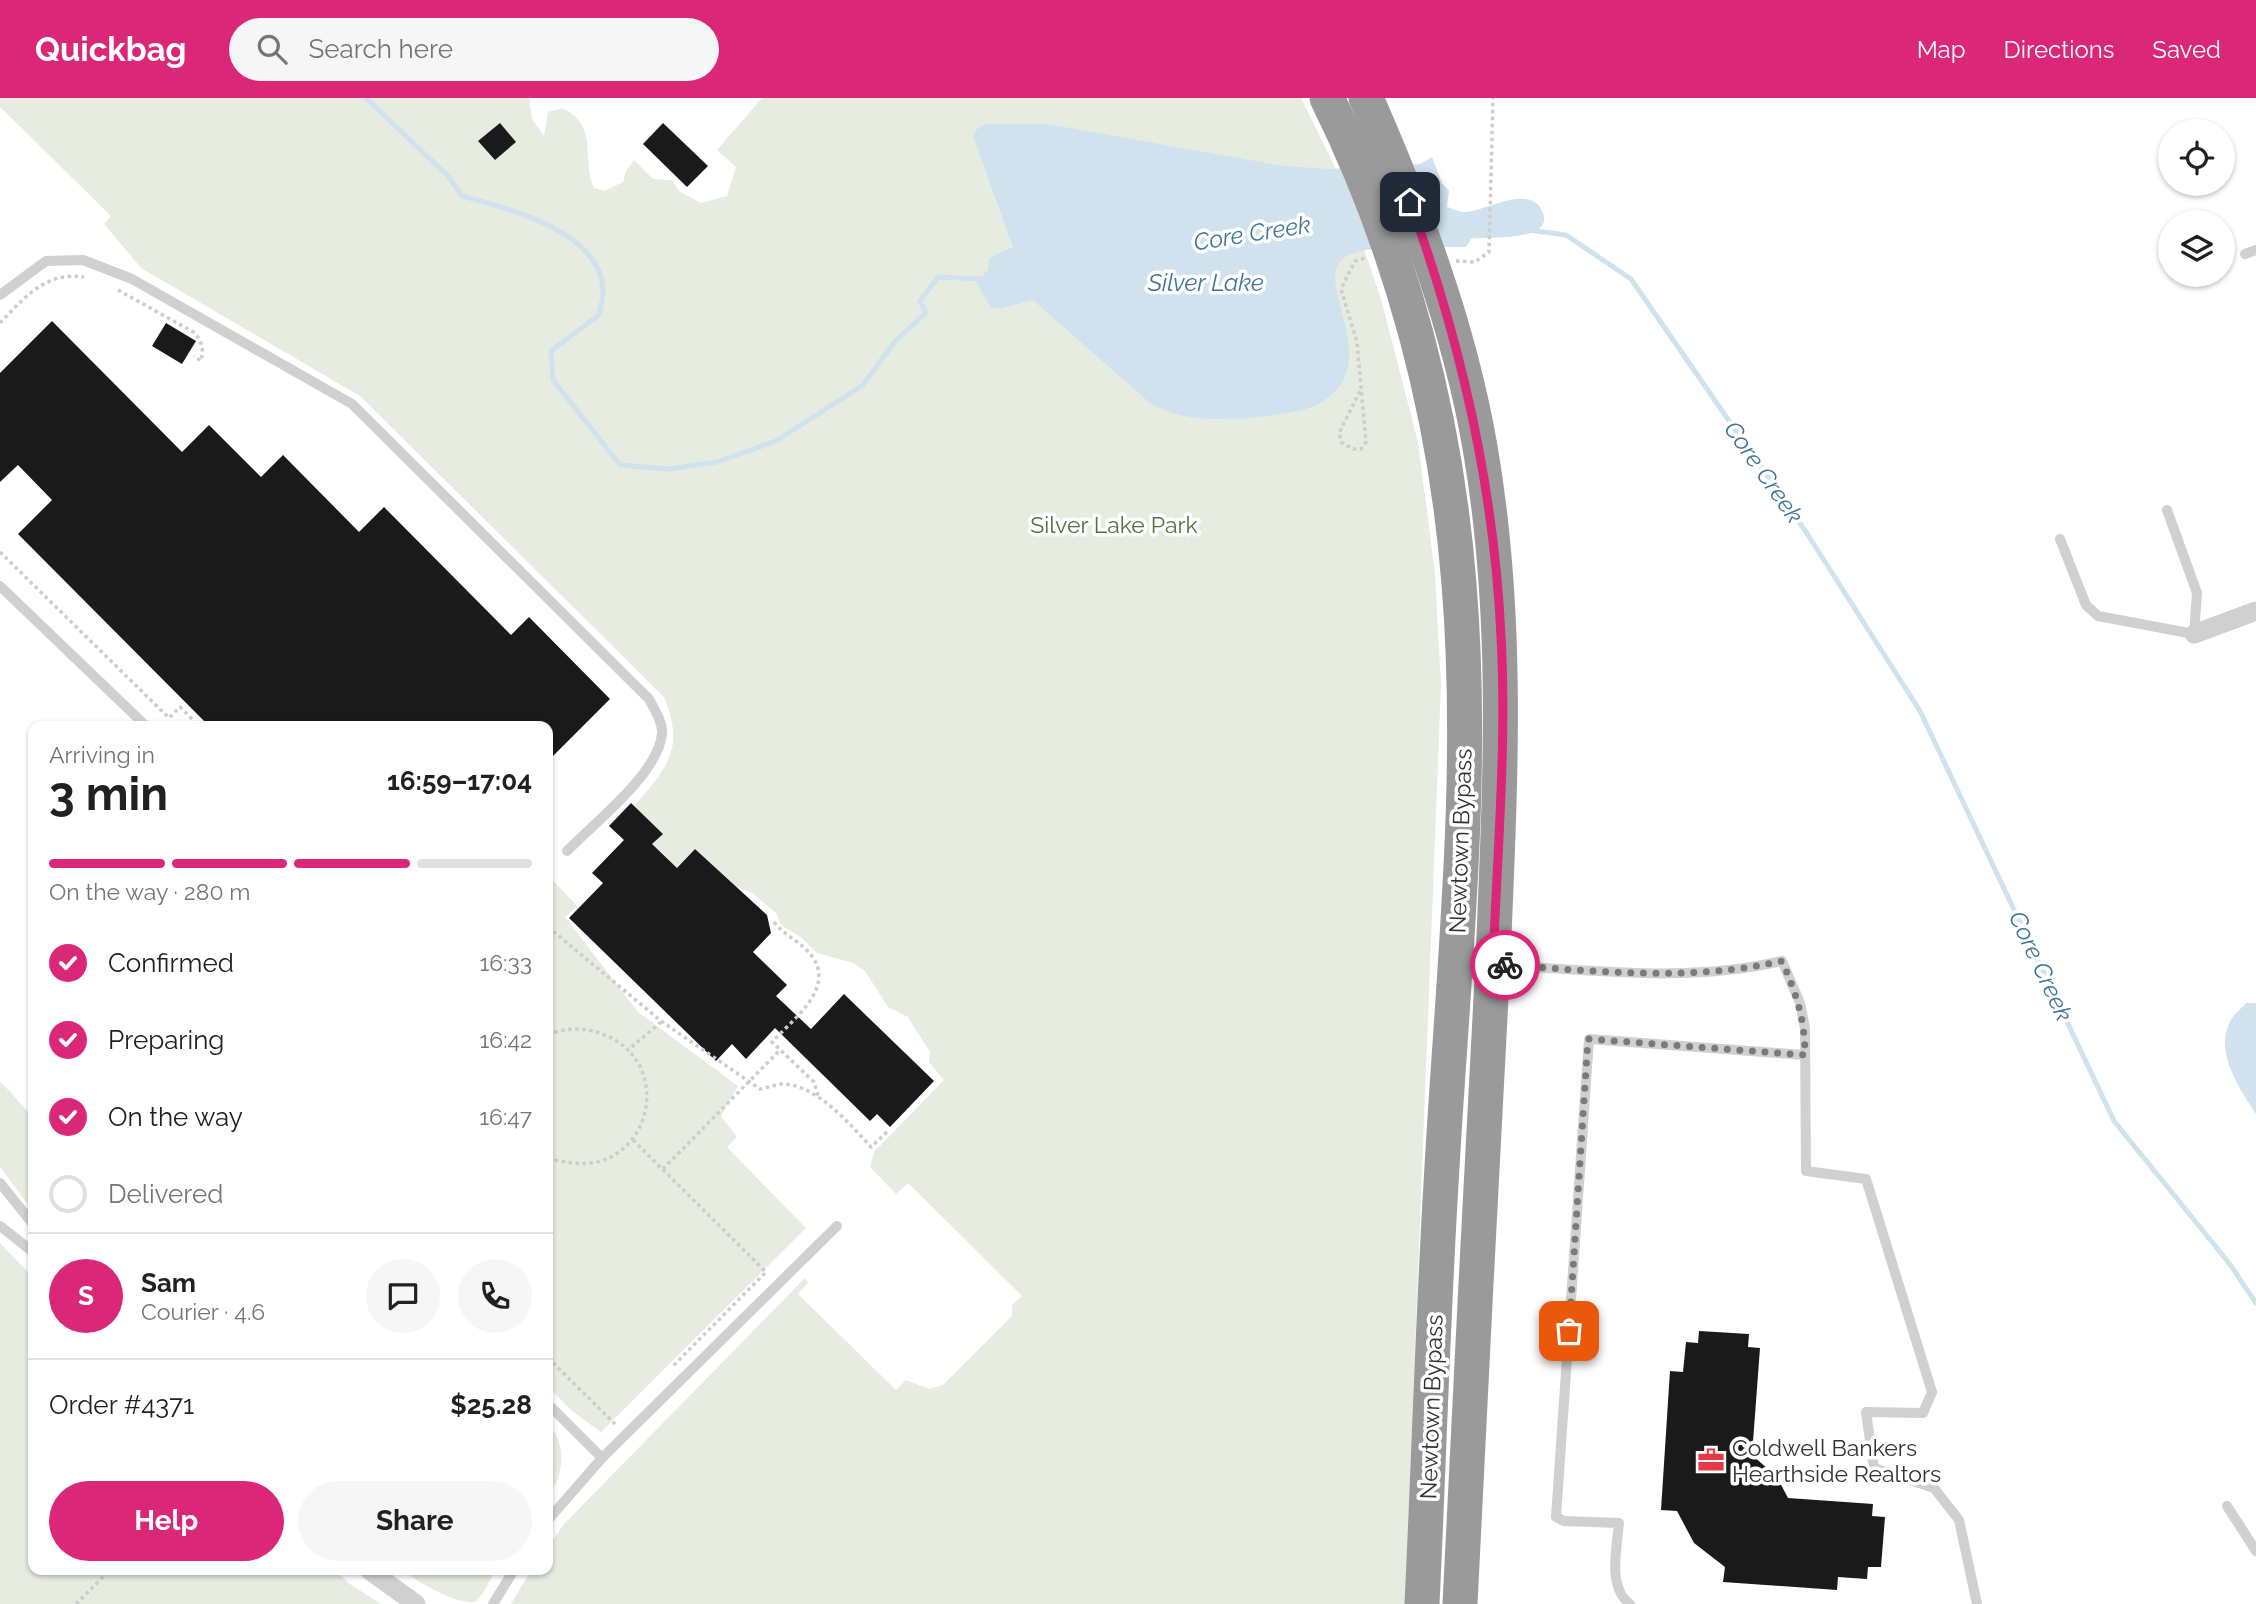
<!DOCTYPE html>
<meta charset="utf-8">
<style>
:root{--surface:#fff;--page:#f6f6f6;--text:#202124;--muted:#757577;--line:#e0e0e0;--accent:#db2777}
body{margin:0;font-family:Raleway,sans-serif;background:var(--page);color:var(--text);height:100vh;display:flex;flex-direction:column;font-size:26px;white-space:nowrap}
*{box-sizing:border-box;margin:0}
p{font-size:23px;color:var(--muted)}
.icon{flex:none;width:38px;height:38px;fill:none;stroke:currentColor;stroke-width:2;stroke-linecap:round;stroke-linejoin:round}
.map{position:relative;flex:1;overflow:hidden}
.panel{position:absolute;left:28px;top:623px;width:525px;height:854px;display:flex;flex-direction:column;background:var(--surface);border-radius:14px;box-shadow:0 2px 5px #0004}
.panel>*{flex:none}
.tools{position:absolute;left:2158px;top:21px;display:grid;gap:14px}
.tools a{display:grid;place-items:center;width:77px;height:77px;border-radius:50%;background:var(--surface);box-shadow:0 2px 5px #0004;font-size:35px}
.pin{position:absolute;display:grid;place-items:center;width:60px;height:60px;color:#fff;margin:-30px;border-radius:14px;box-shadow:0 4px 10px #0006}
.courier{position:absolute;display:grid;place-items:center;width:70px;height:70px;margin:-35px;border:5px solid #db2777;border-radius:50%;background:#fff;color:#222;box-shadow:0 2px 9px #0007}
.head em{font-style:normal;font-weight:700}
.head div{display:flex;flex-direction:column-reverse}
.head{display:flex;align-items:center;justify-content:space-between;height:119px;padding:0 21px}
h1{font-size:46px;font-weight:700;line-height:52px}
.bar{display:grid;grid-template-columns:repeat(4,1fr);gap:10px 7px;align-content:center;height:84px;padding:0 21px}
.bar i{height:9px;border-radius:5px;background:var(--line)}
.bar .selected{background:var(--accent)}
.bar p{grid-column:span 4}
.line{display:flex;align-items:center;gap:18px;padding:0 21px;border-top:2px solid var(--line)}
.line div{flex:1}
.round{display:grid;place-items:center;flex:none;width:74px;height:74px;border-radius:37px;background:var(--page)}
ol{padding:0 21px;list-style:none}
li{display:flex;align-items:center;gap:21px;height:77px}
li p{margin-inline-start:auto}
li .icon{padding:7px;border-radius:50%;background:var(--accent);color:#fff;stroke-width:4}
li:last-child{color:var(--muted)}
li i{width:38px;height:38px;border:4px solid var(--line);border-radius:50%}
.action{display:flex;gap:14px;margin-top:auto;padding:14px 21px}
.action a{flex:1;height:80px;border-radius:42px;background:var(--accent);color:#fff;font-size:28px;font-weight:700;line-height:80px;text-align:center}
.action a+a{background:var(--page);color:var(--text)}
header{display:flex;align-items:center;gap:42px;box-sizing:border-box;height:98px;padding:0 35px;background:var(--accent);color:#fff}
header strong{font-size:33px}
nav{display:flex;gap:38px;margin-inline-start:auto;font-size:24px}
.search{width:490px;height:63px;background:var(--page);display:flex;align-items:center;gap:18px;box-sizing:border-box;padding:0 24px;border-radius:38px;color:var(--muted);font-size:26px}
.map>svg:first-child{display:block}
.green{fill:#e6ecdf}
.water{fill:#cfe2ee}
.lines{fill:none;stroke-linecap:round;stroke-linejoin:round}
.stream{stroke:#cfe2ee;stroke-width:5}
.building{fill:#1a1a1a}
.path{stroke:#cdcdcd;stroke-width:3.5;stroke-dasharray:3.5 3.5;stroke-linecap:butt}
.lane{stroke:#d0d0d0;stroke-width:10}
.street{stroke:#d0d0d0;stroke-width:19}
.highway{stroke:#9a9a9a;stroke-width:35}
.done{stroke:#7a7a7a;stroke-width:7;stroke-dasharray:0 12.6}
.route{stroke:#db2777;stroke-width:9}
.labels{text-anchor:middle;dominant-baseline:central;stroke-width:7;stroke-linejoin:round;paint-order:stroke}
.park-label{font-size:23px;fill:#56703f;stroke:#fff}
.street-label{font-size:23px;fill:#333;stroke:#fff}
.poi-label{font-size:23px;fill:#333;stroke:#fff;text-anchor:start}
.water-label{font-size:24px;font-style:italic;fill:#3f7597;stroke:#fff}
</style>
<header>
<strong>Quickbag</strong>
<div class="search"><svg class="icon" aria-label="search" viewBox="0 0 24 24"><circle cx="10" cy="10" r="6"/><path d="M15 15l6 6"/></svg>Search here</div>
<nav><a>Map</a><a>Directions</a><a>Saved</a></nav>
</header>
<div class="map">
<svg width="2256" height="1506" viewBox="0 0 2256 1506">
<rect width="100%" height="100%" fill="#fff"/>
<g class="green">
<path d="M 0,0 L 529,0 L 532,21 L 544,38 L 548,14 L 562,10 C 599,27 581,58 594,90 L 604,93 L 623,84 L 626,73 L 634,62 L 653,81 L 672,82 L 679,93 L 701,105 L 727,98 L 736,69 L 717,52 L 762,0 L 1301,0 L 1339,77 L 1381,201 L 1418,344 L 1435,476 L 1441,587 L 1405,1506 L 511,1506 L 531,1472 L 548,1472 L 548,1449 L 564,1426 L 805,1180 L 808,1185 L 798,1196 L 896,1292 L 906,1282 L 929,1291 L 943,1287 L 1012,1218 L 1012,1207 L 1022,1198 L 908,1085 L 896,1096 L 870,1069 L 874,1054 L 944,982 L 929,964 L 930,954 L 908,919 L 888,909 L 865,873 L 853,865 L 817,855 L 802,840 L 781,827 L 777,816 L 752,795 L 734,788 L 695,751 L 677,770 L 652,746 L 662,735 L 634,708 C 668,669 685,651 664,599 L 360,298 L 141,170 L 104,126 L 111,118 L 0,9 Z"/>
<path d="M 548,777 L 577,808 L 565,819 L 638,914 L 738,988 L 721,1018 L 737,1039 L 727,1049 L 806,1130 L 601,1334 L 572,1313 L 548,1289 Z"/>
<path d="M 0,983 L 33,1019 L 33,1113 L 0,1069 Z"/>
<path d="M 0,1145 L 33,1179 L 33,1472 L 335,1472 L 350,1486 L 381,1506 L 0,1506 Z"/>
<path d="M 553,1332 C 567,1352 562,1381 548,1398 L 548,1338 Z"/>
<path d="M 402,1472 L 496,1472 C 490,1481 484,1497 475,1504 C 454,1506 418,1484 402,1472 Z"/>
</g>
<g class="water">
<path d="M 986,26 L 1047,26 L 1283,68 L 1328,71 L 1420,66 L 1432,59 L 1442,85 L 1449,93 L 1447,109 C 1452,110 1458,114 1463,114 C 1484,115 1531,83 1543,115 C 1554,145 1485,138 1471,141 L 1466,149 C 1433,150 1379,144 1349,157 C 1303,177 1393,265 1318,306 C 1301,316 1259,318 1239,321 C 1228,319 1222,322 1211,321 C 1191,320 1169,316 1151,306 L 1033,202 L 1002,210 L 991,210 L 976,184 L 988,172 L 989,160 L 1013,149 L 973,38 L 977,31 Z"/>
<path d="M 2246,905 L 2256,905 L 2256,1016 C 2240,991 2213,953 2231,922 C 2234,916 2242,910 2246,905 Z"/>
</g>
<g class="lines">
<g class="stream">
<path d="M 366,0 L 449,79 L 462,98 C 509,111 598,132 603,190 C 604,199 600,209 599,217 L 551,253 L 553,282 L 620,367 L 669,371 L 717,364 L 776,343 L 863,287 L 896,242 L 926,215 L 920,203 L 938,179 L 983,181"/>
<path d="M 1529,132 L 1566,137 L 1631,181 L 1808,437 L 1920,613 L 2114,1023 L 2229,1165 L 2256,1205"/>
</g>
</g>
<g class="building">
<path d="M 500,25 L 516,44 L 495,62 L 478,43 Z"/>
<path d="M 663,25 L 708,68 L 687,89 L 643,46 Z"/>
<path d="M 52,223 L 182,354 L 209,327 L 261,379 L 283,357 L 359,434 L 384,409 L 511,537 L 529,519 L 610,601 L 548,663 L 548,628 L 209,628 L 18,436 L 52,402 L 18,367 L 0,384 L 0,275 Z"/>
<path d="M 166,225 L 196,243 L 182,266 L 152,248 Z"/>
<path d="M 631,705 L 663,736 L 652,746 L 677,770 L 695,751 L 767,817 L 771,835 L 753,854 L 787,887 L 776,898 L 811,931 L 844,896 L 934,983 L 890,1029 L 877,1016 L 870,1023 L 775,930 L 746,961 L 732,946 L 716,963 L 569,820 L 603,785 L 592,775 L 624,742 L 609,728 Z"/>
<path d="M 1699,1233 L 1749,1236 L 1748,1249 L 1760,1250 L 1752,1357 L 1777,1379 L 1788,1400 L 1873,1406 L 1872,1418 L 1885,1419 L 1881,1469 L 1868,1469 L 1867,1481 L 1838,1479 L 1837,1492 L 1723,1484 L 1725,1469 L 1694,1445 L 1677,1413 L 1661,1412 L 1670,1273 L 1683,1274 L 1686,1244 L 1698,1245 Z"/>
</g>
<g class="lines">
<g class="path">
<path d="M 1456,163 L 1475,164 L 1489,154 L 1493,0"/>
<path d="M 118,192 L 195,235 C 202,245 204,251 201,263 L 194,258"/>
<path d="M 0,225 C 24,200 46,173 84,179"/>
<path d="M 1360,293 L 1339,335 L 1341,344 L 1353,351 L 1361,351 L 1366,344 L 1357,244 L 1341,191 L 1355,163 L 1365,160"/>
<path d="M 0,454 L 169,620 L 180,609 L 199,628"/>
<path d="M 774,824 C 785,838 801,844 811,857 C 837,890 792,922 772,944 L 814,984 L 819,1001"/>
<path d="M 548,829 L 661,923 L 760,991 C 767,990 774,987 781,986 C 815,985 850,1026 871,1049 L 888,1033"/>
<path d="M 548,937 C 575,925 607,932 628,952 L 661,924"/>
<path d="M 633,1042 L 766,1174 L 673,1268"/>
<path d="M 548,1060 C 565,1065 584,1068 601,1063 C 648,1048 662,986 628,952"/>
<path d="M 663,1071 L 780,952"/>
<path d="M 548,1260 L 615,1326"/>
<path d="M 76,1506 L 110,1472"/>
</g>
<g class="lane">
<path d="M 2245,156 L 2256,152"/>
<path d="M 0,197 L 46,163 L 83,162 L 132,181 L 352,306 L 649,601 C 654,611 663,624 662,636 C 658,676 594,725 567,753"/>
<path d="M 2060,441 L 2086,507 L 2098,518 L 2194,536 L 2197,495 L 2167,412"/>
<path d="M 0,488 L 146,628"/>
<path d="M 1500,867 C 1595,872 1689,885 1782,863 L 1800,905 L 1805,930 L 1806,1073 L 1866,1081 L 1932,1294 L 1923,1315 L 1866,1314 L 1874,1370 L 1934,1390 L 1959,1422 L 1977,1506"/>
<path d="M 0,1085 L 33,1126"/>
<path d="M 0,1128 L 33,1154"/>
<path d="M 548,1306 L 602,1360"/>
<path d="M 2227,1408 L 2256,1453"/>
<path d="M 548,1422 L 602,1360 L 837,1128"/>
<path d="M 493,1506 L 514,1472"/>
<path d="M 1630,1506 C 1607,1490 1617,1449 1619,1425 L 1564,1423 L 1556,1419 L 1589,941 L 1805,957"/>
</g>
<g class="street">
<path d="M 2194,536 L 2256,513"/>
<path d="M 369,1472 L 416,1506"/>
</g>
<g class="highway">
<path d="M 1327,0 C 1402,151 1446,319 1459,486 C 1475,680 1453,876 1442,1069 C 1433,1214 1429,1360 1422,1506"/>
<path d="M 1366,0 C 1415,112 1459,228 1480,349 C 1510,523 1500,688 1493,862 C 1483,1077 1469,1291 1460,1506"/>
</g>
</g>
<g class="lines">
<path class="done" d="M 1505,867 C 1598,873 1691,884 1782,863 C 1796,895 1805,921 1805,957 L 1588,941 L 1569,1233"/>
<path class="route" d="M 1410,104 C 1461,244 1494,388 1501,538 C 1507,647 1497,757 1493,866 L 1505,867"/>
</g>
<defs>
<g id="office-bare" transform="scale(2.1)"><path d="M-6-3h4V-5.5h4V-3h4V5H-6ZM-1-4.5V-3h2v-1.5ZM-6 0V1H6V0Z" fill="#e63946" stroke="#fff" stroke-width="2.5" paint-order="stroke"/></g>
</defs>
<g fill-rule="evenodd">
<use href="#office-bare" x="1711" y="1362"/>
</g>
<g class="labels">
<g class="park-label">
<text x="1114" y="426">Silver Lake Park</text>
</g>
<g class="street-label">
<text transform="translate(1460 743) rotate(-88)">Newtown Bypass</text>
<text transform="translate(1431 1309) rotate(-88)">Newtown Bypass</text>
</g>
<g class="poi-label">
<text x="1732" y="1349">Coldwell Bankers<tspan x="1732" dy="26">Hearthside Realtors</tspan></text>
</g>
<g class="water-label">
<text transform="translate(1252 135) rotate(-9)">Core Creek</text>
<text x="1206" y="184">Silver Lake</text>
<text transform="translate(1764 374) rotate(55)">Core Creek</text>
<text transform="translate(2041 868) rotate(65)">Core Creek</text>
</g>
</g>
</svg>
<div class="tools">
<a><svg class="icon" aria-label="locate" viewBox="0 0 24 24"><circle cx="12" cy="12" r="6"/><path d="M12 2v4M12 18v4M2 12h4M18 12h4"/></svg></a>
<a><svg class="icon" aria-label="layers" viewBox="0 0 24 24"><path d="M12 4l9 5-9 5-9-5zM3 14l9 5 9-5"/></svg></a>
</div>
<div class="pin" style="left:1569px;top:1233px;background:#ea580c"><svg class="icon" aria-label="bag" viewBox="0 0 24 24"><path d="M5 8h14l-1 12H6zM9 8a3 3 0 0 1 6 0"/></svg></div>
<div class="pin" style="left:1410px;top:104px;background:#1f2937"><svg class="icon" aria-label="home" viewBox="0 0 24 24"><path d="M3 11l9-7 9 7M6 9v11h12V9"/></svg></div>
<div class="courier" style="left:1505px;top:867px"><svg class="icon" aria-label="bike" viewBox="0 0 24 24"><circle cx="6" cy="16" r="4"/><circle cx="18" cy="16" r="4"/><path d="M6 16l4-8h5l3 8M10 8l3 8H6M13 5h3"/></svg></div>
<section class="panel">
<div class="head"><div><h1>3 min</h1><p>Arriving in</p></div><em>16:59–17:04</em></div>
<div class="bar"><i class="selected"></i><i class="selected"></i><i class="selected"></i><i></i><p>On the way · 280 m</p></div>
<ol>
<li><svg class="icon" aria-label="check" viewBox="0 0 24 24"><path d="M5 12l5 5 9-10"/></svg>Confirmed<p>16:33</p></li>
<li><svg class="icon" aria-label="check" viewBox="0 0 24 24"><path d="M5 12l5 5 9-10"/></svg>Preparing<p>16:42</p></li>
<li><svg class="icon" aria-label="check" viewBox="0 0 24 24"><path d="M5 12l5 5 9-10"/></svg>On the way<p>16:47</p></li>
<li><i></i>Delivered</li>
</ol>
<div class="line" style="height:126px"><b class="round" style="background:var(--accent);color:#fff">S</b><div><b>Sam</b><p>Courier · 4.6</p></div><a class="round"><svg class="icon" aria-label="chat" viewBox="0 0 24 24"><path d="M4 5h16v11H9l-5 4z"/></svg></a><a class="round"><svg class="icon" aria-label="phone" viewBox="0 0 24 24"><path d="M5 4h4l2 5-3 2q2 4 5 5l2-3 5 2v4C11 20 4 13 5 4z"/></svg></a></div>
<div class="line" style="height:91px"><div>Order #4371</div><b>$25.28</b></div>
<div class="action"><a>Help</a><a>Share</a></div>
</section>
</div>
